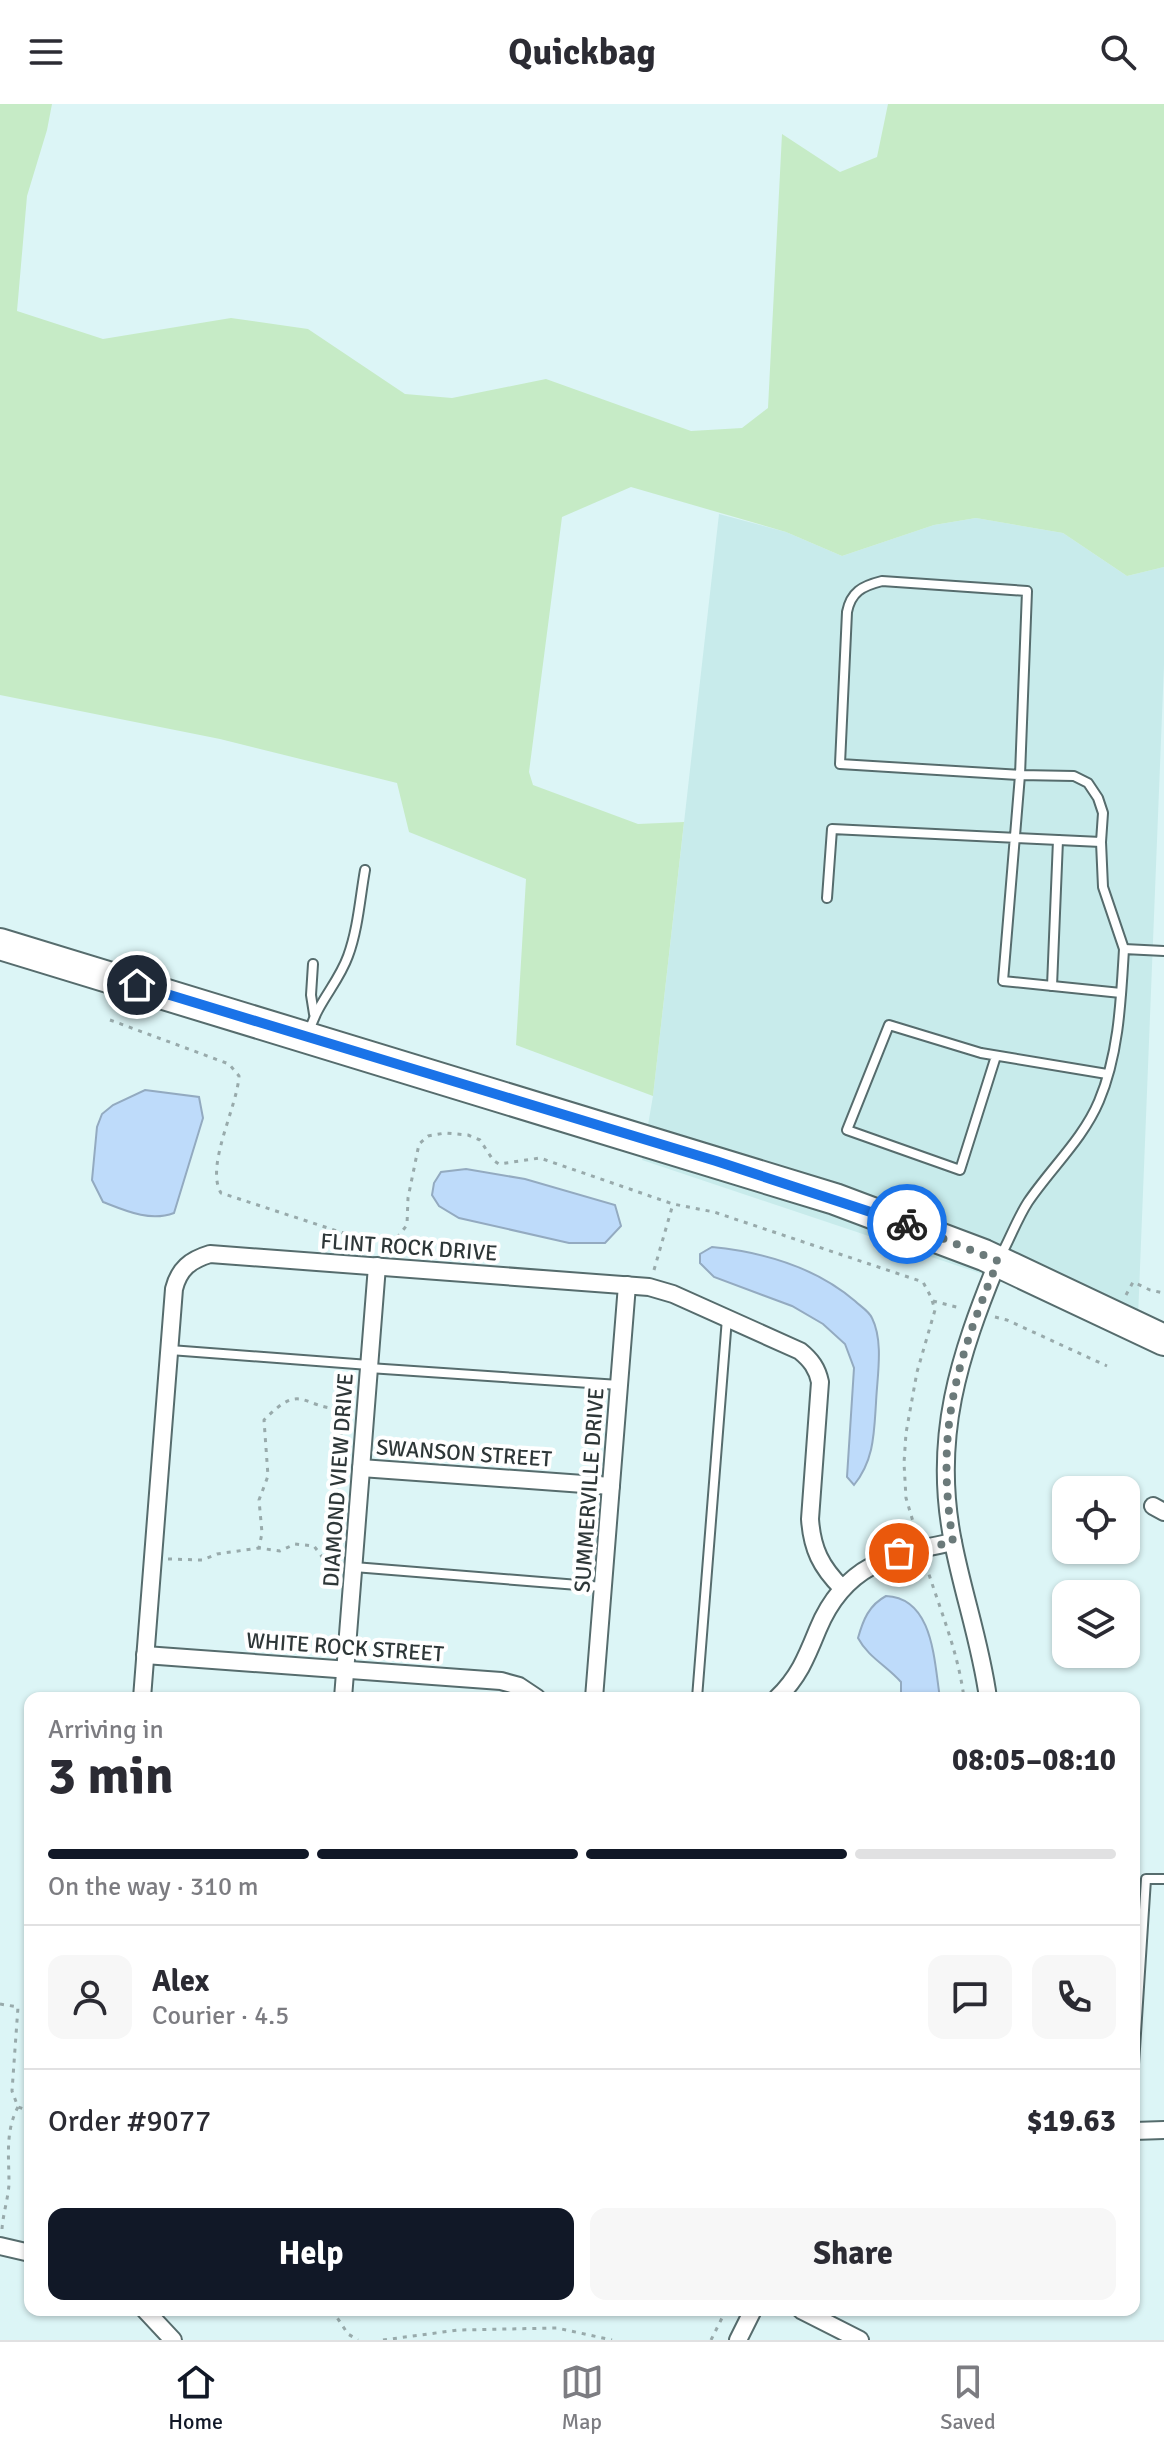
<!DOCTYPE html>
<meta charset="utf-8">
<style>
:root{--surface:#fff;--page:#f7f7f7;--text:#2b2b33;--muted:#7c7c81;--line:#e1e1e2;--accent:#111827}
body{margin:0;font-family:Signika,sans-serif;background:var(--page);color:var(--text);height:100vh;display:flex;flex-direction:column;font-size:30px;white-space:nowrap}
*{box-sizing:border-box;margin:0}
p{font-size:26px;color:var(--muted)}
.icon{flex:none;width:44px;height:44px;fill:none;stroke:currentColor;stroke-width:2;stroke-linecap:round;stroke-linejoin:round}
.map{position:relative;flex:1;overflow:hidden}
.drawer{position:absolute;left:24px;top:1588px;width:1116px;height:624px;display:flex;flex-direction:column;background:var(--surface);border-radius:16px;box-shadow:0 2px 6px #0004}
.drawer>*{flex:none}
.controls{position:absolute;left:1052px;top:1372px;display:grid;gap:16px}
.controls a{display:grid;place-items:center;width:88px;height:88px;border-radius:16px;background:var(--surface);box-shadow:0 2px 6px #0004;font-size:40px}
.pin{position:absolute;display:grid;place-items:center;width:68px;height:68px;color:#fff;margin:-34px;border:4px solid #fff;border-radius:50%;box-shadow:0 2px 8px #0007}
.courier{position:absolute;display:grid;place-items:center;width:80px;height:80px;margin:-40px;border:6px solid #1a73e8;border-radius:50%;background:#fff;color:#222;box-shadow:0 2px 10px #0007}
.overview em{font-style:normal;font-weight:800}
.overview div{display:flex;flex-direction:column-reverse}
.overview{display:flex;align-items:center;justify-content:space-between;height:136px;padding:0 24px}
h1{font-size:52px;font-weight:800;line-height:60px}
.bar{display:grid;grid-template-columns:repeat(4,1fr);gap:12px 8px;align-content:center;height:96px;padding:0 24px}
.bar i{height:10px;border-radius:6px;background:var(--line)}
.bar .on{background:var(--accent)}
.bar p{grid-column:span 4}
.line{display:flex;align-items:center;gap:20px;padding:0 24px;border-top:2px solid var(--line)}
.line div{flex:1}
.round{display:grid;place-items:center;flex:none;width:84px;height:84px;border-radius:16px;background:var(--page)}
.action{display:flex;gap:16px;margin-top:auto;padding:16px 24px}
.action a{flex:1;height:92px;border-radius:16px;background:var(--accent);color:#fff;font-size:32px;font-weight:800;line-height:92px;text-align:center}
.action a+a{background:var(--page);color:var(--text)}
header{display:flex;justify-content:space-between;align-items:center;height:104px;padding:0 24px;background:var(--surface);font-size:36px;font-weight:800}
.tab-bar{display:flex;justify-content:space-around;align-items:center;height:112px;border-top:2px solid var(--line);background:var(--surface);font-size:22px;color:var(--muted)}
.tab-bar a{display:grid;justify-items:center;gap:4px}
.tab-bar .on{color:var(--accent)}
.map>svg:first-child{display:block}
.built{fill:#c8ebeb}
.green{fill:#c6ebc6}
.water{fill:#bedbfa;stroke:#93aac0;stroke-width:2}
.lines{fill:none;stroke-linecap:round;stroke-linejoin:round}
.lane-casing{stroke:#566c6d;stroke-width:12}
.street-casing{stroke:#566c6d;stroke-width:20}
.highway-casing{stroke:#566c6d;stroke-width:34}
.path{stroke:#98aaab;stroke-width:3;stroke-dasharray:4 6;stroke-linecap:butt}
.lane{stroke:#fff;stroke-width:8}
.street{stroke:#fff;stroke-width:16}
.highway{stroke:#fff;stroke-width:30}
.done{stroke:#6b7a7a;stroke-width:8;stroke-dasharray:0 14.4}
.route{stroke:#1a73e8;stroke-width:10}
.labels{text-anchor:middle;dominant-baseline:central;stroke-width:8;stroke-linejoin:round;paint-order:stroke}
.street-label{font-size:22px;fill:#2e3738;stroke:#fff}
</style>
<header><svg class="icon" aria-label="menu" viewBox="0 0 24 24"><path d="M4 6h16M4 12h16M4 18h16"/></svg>Quickbag<svg class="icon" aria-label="search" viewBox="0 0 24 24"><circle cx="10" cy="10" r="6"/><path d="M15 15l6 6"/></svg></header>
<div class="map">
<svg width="1164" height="2236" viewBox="0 0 1164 2236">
<rect width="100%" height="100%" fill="#dcf5f6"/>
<path class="built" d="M 719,410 L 786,428 L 842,452 L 934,421 L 976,414 L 1063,429 L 1127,472 L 1164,463 L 1164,561 L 1137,1239 L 1024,1184 L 642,1056 L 653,992 Z"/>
<path class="green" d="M 0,0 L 52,0 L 47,26 L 27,92 L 17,207 L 103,235 L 231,214 L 308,225 L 405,290 L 452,294 L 546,275 L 691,327 L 742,324 L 768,304 L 782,30 L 840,68 L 877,53 L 888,0 L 1164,0 L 1164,463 L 1127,472 L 1063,429 L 976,414 L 934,421 L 842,452 L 786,428 L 631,383 L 562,413 L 529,668 L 533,681 L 638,720 L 684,718 L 653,992 L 516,941 L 526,775 L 409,728 L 397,679 L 220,635 L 0,591 Z"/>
<g class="water">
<path d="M 145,986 L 199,993 L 203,1014 L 174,1109 C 150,1118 126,1107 103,1098 L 92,1076 L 97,1023 L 102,1010 L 113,1001 Z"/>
<path d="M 466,1065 L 525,1075 L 615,1101 L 621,1122 L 605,1139 L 569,1139 L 459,1114 L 439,1102 L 432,1091 L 434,1079 L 441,1068 Z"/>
<path d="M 712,1143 C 763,1148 815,1163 855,1197 C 860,1202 869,1207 872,1214 C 884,1238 877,1273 876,1299 C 874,1330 874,1356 854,1381 L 847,1373 L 854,1264 L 845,1240 L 823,1220 L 792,1202 L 714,1173 L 700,1159 L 700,1150 Z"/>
<path d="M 886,1492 C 934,1494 934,1558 940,1594 L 901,1594 L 901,1578 C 887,1562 868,1553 858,1534 C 863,1516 869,1501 886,1492 Z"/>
</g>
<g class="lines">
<g class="lane-casing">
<g id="lane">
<path d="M 1101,738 L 1103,783 L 1124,845"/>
<path d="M 827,794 L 832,725 L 1101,738 L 1103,709 L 1098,694 L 1088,679 L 1074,672 L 1020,671 L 840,660 L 847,508 C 851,488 862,482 882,477 L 1027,487 L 1020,671 L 1003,877 L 1121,889"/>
<path d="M 313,860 L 311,891 L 314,910"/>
<path d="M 1052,882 L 1058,736"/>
<path d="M 309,929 C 316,900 338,880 348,852 C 358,825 360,794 365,766"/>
<path d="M 996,952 L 960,1066 L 847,1026 L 889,921 L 981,949 L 1107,970"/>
<path d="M 1000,1153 C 1010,1135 1017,1115 1028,1098 C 1051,1064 1083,1035 1099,997 C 1119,950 1121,895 1124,845 L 1164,847"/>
<path d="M 170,1246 L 369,1261"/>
<path d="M 369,1264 L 619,1281"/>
<path d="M 354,1463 L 603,1483"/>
<path d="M 697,1594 L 727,1214"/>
<path d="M 1134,1960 L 1146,1775 L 1164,1775"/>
</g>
</g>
<g class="street-casing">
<g id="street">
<path d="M 361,1364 L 611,1382"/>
<path d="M 1153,1402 L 1164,1408"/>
<path d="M 145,1551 L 501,1577 L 519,1582 L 537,1594"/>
<path d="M 142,1594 L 174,1185 C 179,1165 190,1156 210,1150 L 649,1183 L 673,1190 L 800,1247 C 811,1256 817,1264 820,1278 L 810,1415 C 812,1445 821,1463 842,1484"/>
<path d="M 343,1594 L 377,1162"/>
<path d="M 594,1594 L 627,1181"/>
<path d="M 777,1594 C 799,1573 807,1552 818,1525 C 845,1460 890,1451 953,1438"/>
<path d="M 988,1594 C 981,1541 963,1490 953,1438 C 932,1334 959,1252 998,1157"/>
<path d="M 1134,2027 L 1164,2026"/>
<path d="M 0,2142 L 30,2149"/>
<path d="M 145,2206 L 173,2236"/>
<path d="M 801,2206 L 860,2236"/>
<path d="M 738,2236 L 753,2206"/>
</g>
</g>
<g class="highway-casing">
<path id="highway" d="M 0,840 L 835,1095 L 984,1151 L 1164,1236"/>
</g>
<g class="path">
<path d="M 110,916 L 229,960 L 239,972 C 237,1004 205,1062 221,1089 L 383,1142 L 396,1135 L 407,1121 L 408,1094 L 419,1040 L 428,1032 L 445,1029 L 468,1031 L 480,1036 L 493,1056 L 499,1060 L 540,1054 L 673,1100 L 714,1108 L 923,1178 L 931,1193 L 935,1206 L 917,1268 L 906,1329 L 904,1359 L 906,1394 L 917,1431"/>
<path d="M 654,1166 L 673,1100"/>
<path d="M 1126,1191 L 1133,1178 L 1150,1186 L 1164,1189"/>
<path d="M 933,1197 L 960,1204"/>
<path d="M 995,1213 L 1007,1216 L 1107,1262"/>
<path d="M 168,1455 L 202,1456 L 217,1450 L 259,1444"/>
<path d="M 926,1461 C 940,1506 958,1547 964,1594"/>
<path d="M 331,1464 L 343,1305"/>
<path d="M 335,1470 L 314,1442 L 295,1440 L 280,1447 L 259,1444 L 262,1429 L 259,1396 L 268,1372 L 264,1316 C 303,1276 301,1305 343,1305 L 345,1270"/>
<path d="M 0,1900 L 18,1903 L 12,1987 L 18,2003 L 30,2007"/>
<path d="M 2,2125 C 3,2110 8,2095 9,2080 C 9,2053 5,2027 18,2003"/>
<path d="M 332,2206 L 348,2230 L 358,2236"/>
<path d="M 383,2236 L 458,2226 L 557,2224 L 612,2236"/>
<path d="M 711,2236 L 726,2206"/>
</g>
<use href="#lane" class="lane"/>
<use href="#street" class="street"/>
<use href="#highway" class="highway"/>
</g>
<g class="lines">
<path class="done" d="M 899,1449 L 953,1438 C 935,1326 956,1259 998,1157 L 907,1120"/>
<path class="route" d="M 137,881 L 716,1057 L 907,1120"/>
</g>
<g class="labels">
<g class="street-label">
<text transform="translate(409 1143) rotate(4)">FLINT ROCK DRIVE</text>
<text transform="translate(464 1349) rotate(4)">SWANSON STREET</text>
<text transform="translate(338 1376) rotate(-86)">DIAMOND VIEW DRIVE</text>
<text transform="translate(589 1386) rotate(-86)">SUMMERVILLE DRIVE</text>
<text transform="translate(345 1543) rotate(4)">WHITE ROCK STREET</text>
</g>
</g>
</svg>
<div class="controls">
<a><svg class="icon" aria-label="locate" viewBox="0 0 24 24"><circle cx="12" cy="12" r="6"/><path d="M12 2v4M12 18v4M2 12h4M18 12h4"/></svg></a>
<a><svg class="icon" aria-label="layers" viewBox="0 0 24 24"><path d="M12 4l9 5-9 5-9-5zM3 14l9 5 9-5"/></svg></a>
</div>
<div class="pin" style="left:899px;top:1449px;background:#ea580c"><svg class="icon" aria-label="bag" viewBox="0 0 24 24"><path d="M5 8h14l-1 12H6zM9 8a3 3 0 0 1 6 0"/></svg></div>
<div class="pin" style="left:137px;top:881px;background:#1f2937"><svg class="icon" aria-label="home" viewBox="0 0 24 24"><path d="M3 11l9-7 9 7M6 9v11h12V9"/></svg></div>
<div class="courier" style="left:907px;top:1120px"><svg class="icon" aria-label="bike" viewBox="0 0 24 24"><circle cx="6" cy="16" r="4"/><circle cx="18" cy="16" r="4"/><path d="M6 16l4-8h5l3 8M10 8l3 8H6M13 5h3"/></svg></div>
<section class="drawer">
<div class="overview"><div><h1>3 min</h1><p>Arriving in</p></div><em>08:05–08:10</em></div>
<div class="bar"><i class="on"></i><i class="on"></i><i class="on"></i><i></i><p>On the way · 310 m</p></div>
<div class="line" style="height:144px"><a class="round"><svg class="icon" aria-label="person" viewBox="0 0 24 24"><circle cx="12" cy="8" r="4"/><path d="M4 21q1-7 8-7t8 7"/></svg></a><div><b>Alex</b><p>Courier · 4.5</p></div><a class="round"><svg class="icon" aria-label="chat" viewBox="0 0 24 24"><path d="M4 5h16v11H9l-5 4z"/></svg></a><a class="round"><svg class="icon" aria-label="phone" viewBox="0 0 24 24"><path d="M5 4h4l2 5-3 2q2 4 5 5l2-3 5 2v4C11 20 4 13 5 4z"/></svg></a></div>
<div class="line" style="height:104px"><div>Order #9077</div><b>$19.63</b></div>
<div class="action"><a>Help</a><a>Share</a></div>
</section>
</div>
<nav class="tab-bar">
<a class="on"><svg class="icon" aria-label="home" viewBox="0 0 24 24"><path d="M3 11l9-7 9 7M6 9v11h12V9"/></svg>Home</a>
<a><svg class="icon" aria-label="map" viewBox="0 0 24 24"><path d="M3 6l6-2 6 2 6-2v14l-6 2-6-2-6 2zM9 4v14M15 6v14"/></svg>Map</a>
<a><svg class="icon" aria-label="saved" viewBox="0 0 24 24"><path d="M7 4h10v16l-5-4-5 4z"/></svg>Saved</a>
</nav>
